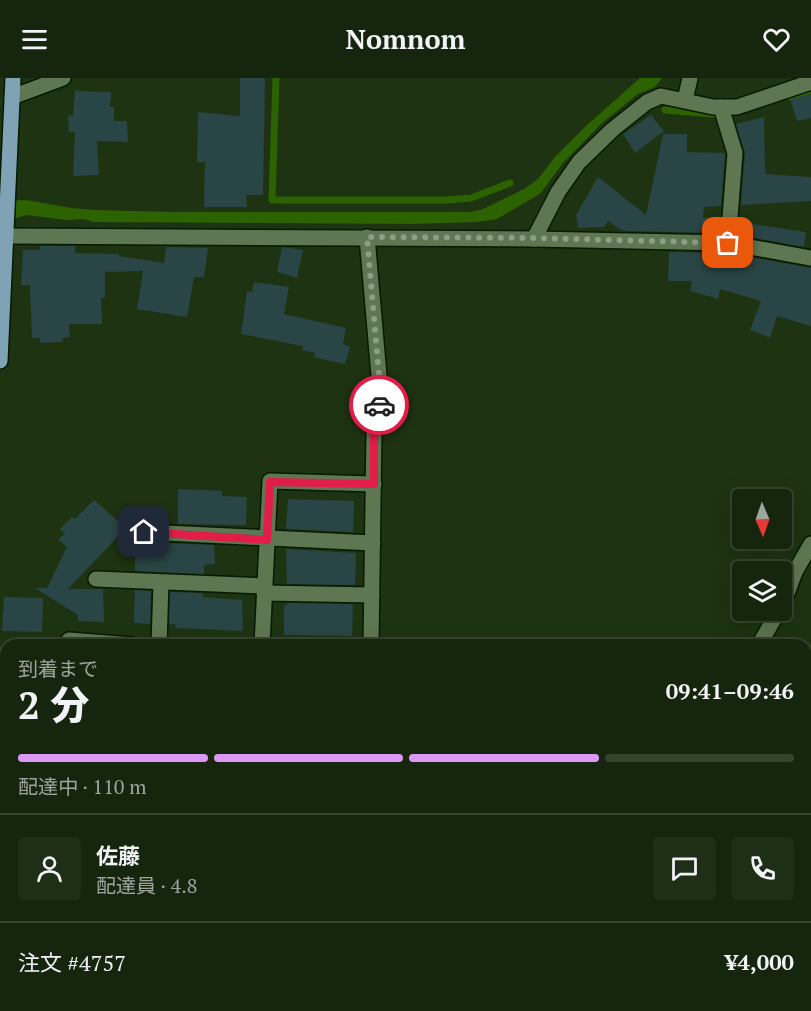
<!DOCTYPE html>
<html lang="ja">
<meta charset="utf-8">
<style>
:root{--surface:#16260e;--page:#1f2e17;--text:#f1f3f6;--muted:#9ea59e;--line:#35432e;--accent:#db99f5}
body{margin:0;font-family:"PT Serif","Noto Sans JP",serif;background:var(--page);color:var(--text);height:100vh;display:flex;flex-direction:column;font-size:22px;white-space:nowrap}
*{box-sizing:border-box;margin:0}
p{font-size:20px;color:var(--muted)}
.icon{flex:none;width:33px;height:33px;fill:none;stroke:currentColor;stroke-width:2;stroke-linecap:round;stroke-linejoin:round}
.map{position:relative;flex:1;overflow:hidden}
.side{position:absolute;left:0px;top:561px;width:812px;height:372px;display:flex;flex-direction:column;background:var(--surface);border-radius:18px 18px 0 0;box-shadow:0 6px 24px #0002,0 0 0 2px var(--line)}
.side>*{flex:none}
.needle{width:39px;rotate:178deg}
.tools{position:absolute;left:732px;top:411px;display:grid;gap:12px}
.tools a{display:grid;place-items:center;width:60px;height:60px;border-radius:6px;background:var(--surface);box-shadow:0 6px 24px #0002,0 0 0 2px var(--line);font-size:30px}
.pin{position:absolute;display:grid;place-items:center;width:51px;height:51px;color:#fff;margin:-26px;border-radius:12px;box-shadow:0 3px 9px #0006}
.courier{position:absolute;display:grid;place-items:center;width:60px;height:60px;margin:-30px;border:4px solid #e11d48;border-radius:50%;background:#fff;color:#222;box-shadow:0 2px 8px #0007}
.headline em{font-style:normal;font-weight:800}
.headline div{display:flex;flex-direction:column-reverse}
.headline{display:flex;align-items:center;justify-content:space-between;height:102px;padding:0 18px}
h1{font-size:39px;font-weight:800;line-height:45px}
.bar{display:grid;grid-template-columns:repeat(4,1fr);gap:9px 6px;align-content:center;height:72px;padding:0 18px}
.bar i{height:8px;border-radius:4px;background:var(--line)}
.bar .on{background:var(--accent)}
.bar p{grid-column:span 4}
.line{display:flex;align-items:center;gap:15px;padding:0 18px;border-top:2px solid var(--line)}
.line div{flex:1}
.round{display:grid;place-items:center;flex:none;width:63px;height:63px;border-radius:6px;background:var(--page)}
header{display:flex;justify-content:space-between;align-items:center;height:78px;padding:0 18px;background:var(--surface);font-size:27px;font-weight:800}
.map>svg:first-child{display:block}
.water{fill:#2d6200}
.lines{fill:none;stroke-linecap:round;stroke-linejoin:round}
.stream{stroke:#2d6200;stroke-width:7}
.building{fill:#2a4545}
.minor-casing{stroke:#061a00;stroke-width:18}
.major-casing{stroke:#061a00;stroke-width:18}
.minor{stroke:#5e7652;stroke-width:15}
.major{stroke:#7fa2b5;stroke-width:15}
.done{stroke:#8d9e86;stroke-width:6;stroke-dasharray:0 10.8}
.route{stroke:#e11d48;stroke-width:8}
</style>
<header><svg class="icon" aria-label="menu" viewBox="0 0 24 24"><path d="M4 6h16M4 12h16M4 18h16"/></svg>Nomnom<svg class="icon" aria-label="heart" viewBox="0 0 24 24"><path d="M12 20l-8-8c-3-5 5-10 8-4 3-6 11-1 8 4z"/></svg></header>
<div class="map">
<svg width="811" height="933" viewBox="0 0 811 933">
<rect width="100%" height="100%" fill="#1d3312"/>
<path class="water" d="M 640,0 L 662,0 L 655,9 L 638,16 L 602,45 L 563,85 L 540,116 L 497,141 L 477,144 L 412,146 L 93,144 L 84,141 L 66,142 L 26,137 L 0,145 L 0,123 L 26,122 L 71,130 L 95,132 L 176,134 L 471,134 L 483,131 L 524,111 L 538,101 L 555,79 L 587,47 Z"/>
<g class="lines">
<g class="stream">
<path d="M 276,0 L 272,122 L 447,122 L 471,120 L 510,105"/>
<path d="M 790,19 L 811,12"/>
<path d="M 665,32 L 725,37"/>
<path d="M 806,625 L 811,629"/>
<path d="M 806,691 L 811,684"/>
<path d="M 62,933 L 64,927"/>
<path d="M 208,933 L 212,927"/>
</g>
</g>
<g class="building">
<path d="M 240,0 L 265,0 L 263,117 L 246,117 L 247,129 L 204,129 L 205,84 L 197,84 L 198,34 L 240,38 Z"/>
<path d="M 75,13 L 111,14 L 110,29 L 114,29 L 114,43 L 127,43 L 128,64 L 97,63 L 99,97 L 73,98 L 75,54 L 69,54 L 68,37 L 73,38 Z"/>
<path d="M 811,16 L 811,40 L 797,43 L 790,21 Z"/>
<path d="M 651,37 L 664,53 L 635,75 L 623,56 Z"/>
<path d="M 764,39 L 765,96 L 811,99 L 811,123 L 741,127 L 745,75 L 736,46 Z"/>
<path d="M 663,56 L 687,56 L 687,74 L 725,75 L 721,128 L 704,129 L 703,139 L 720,141 L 719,155 L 623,153 L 608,143 L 604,149 L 578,150 L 576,137 L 598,99 L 646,137 Z"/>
<path d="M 739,144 L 806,154 L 804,169 L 738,157 Z"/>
<path d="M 40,168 L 75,168 L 75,175 L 119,176 L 119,178 L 164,185 L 166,169 L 208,170 L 204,199 L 194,199 L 187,239 L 137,231 L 143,193 L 105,194 L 105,220 L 101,220 L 102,246 L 69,246 L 70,259 L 63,260 L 62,264 L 40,265 L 40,260 L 32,260 L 30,207 L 21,207 L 23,172 L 40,172 Z"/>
<path d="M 282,169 L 303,172 L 297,200 L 277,194 Z"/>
<path d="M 669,174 L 727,175 L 811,190 L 811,248 L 777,238 L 770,260 L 750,252 L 761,223 L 720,211 L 718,221 L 690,213 L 692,203 L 668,203 Z"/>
<path d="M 254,204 L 289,209 L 284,236 L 346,250 L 343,266 L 350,269 L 345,286 L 313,279 L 316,275 L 302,272 L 303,268 L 241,256 L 247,213 L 252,214 Z"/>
<path d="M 178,411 L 222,413 L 222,418 L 247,419 L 246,447 L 178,446 Z"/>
<path d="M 288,421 L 354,423 L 353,454 L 286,451 Z"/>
<path d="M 94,422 L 126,450 L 68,511 L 103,511 L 104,544 L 78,543 L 78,537 L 35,510 L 47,510 L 67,469 L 58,461 L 65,456 L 60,451 L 72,439 L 75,441 Z"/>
<path d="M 135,464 L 214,467 L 215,486 L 204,487 L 204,496 L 135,493 Z"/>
<path d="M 286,471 L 356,475 L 355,507 L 287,506 Z"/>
<path d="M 135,512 L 151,513 L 150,546 L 134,545 Z"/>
<path d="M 170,514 L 203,515 L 203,519 L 242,522 L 243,553 L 175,550 L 176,547 L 169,546 Z"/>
<path d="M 4,519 L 43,520 L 42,554 L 2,553 Z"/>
<path d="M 287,525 L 353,526 L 352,558 L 284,557 L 284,527 L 287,527 Z"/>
</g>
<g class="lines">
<g class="minor-casing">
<g id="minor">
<path d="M 12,19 L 63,0"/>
<path d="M 685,22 L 690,0"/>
<path d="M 721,29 L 735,75 L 728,165"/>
<path d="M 6,158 L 534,161 L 728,165 L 811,180"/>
<path d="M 367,159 L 380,309 L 379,331 L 374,353 L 371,567"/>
<path d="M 534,161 L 558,114 L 579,84 L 612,52 L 647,24 L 661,18 L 713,29 L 737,29 L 811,4"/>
<path d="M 144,454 L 373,465"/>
<path d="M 96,501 L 265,508"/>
<path d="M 264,515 L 372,517"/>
<path d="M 782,529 L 795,494 L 811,466"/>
<path d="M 69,562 L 132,567"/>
<path d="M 159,567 L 161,505"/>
<path d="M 262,567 L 270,403 L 374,406"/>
<path d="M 759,567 L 779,532"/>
<path d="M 806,637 L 811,641"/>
<path d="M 806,712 L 811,704"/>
<path d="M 0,810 L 6,810"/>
<path d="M 806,926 L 811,926"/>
<path d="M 684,927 L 684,933"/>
<path d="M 225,933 L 227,929 L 436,931 L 645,927"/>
</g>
</g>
<g class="major-casing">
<path id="major" d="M 0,283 L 13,0"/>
</g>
<use href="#minor" class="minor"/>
<use href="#major" class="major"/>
</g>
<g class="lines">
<path class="done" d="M 379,327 L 380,309 L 367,159 L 534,160 L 728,165"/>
<path class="route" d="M 144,454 L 267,462 L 270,404 L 374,406 L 374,353 L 379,327"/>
</g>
</svg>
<div class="tools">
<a><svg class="needle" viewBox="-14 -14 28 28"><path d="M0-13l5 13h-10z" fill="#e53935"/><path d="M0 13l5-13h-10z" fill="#9ea59e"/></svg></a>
<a><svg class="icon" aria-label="layers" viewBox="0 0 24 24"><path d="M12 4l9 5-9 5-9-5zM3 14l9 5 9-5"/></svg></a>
</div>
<div class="pin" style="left:728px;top:165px;background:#ea580c"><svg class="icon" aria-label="bag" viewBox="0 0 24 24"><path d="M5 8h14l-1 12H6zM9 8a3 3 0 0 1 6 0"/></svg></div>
<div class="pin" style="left:144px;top:454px;background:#1f2937"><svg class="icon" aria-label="home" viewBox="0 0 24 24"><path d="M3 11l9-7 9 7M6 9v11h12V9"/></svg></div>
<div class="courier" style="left:379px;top:327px"><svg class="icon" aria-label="car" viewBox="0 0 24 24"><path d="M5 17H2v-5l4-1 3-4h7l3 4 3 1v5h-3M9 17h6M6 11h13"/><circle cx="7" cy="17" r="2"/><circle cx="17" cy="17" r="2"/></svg></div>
<section class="side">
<div class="headline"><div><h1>2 分</h1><p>到着まで</p></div><em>09:41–09:46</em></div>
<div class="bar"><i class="on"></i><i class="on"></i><i class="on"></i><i></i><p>配達中 · 110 m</p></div>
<div class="line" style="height:108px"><a class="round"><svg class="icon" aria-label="person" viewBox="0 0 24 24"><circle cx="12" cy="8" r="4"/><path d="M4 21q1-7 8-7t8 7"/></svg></a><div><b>佐藤</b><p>配達員 · 4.8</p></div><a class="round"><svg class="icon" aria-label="chat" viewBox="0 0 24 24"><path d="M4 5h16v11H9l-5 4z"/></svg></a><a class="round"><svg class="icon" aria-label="phone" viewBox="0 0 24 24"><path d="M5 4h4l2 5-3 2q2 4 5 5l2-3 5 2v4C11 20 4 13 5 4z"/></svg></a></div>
<div class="line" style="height:78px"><div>注文 #4757</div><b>¥4,000</b></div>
</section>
</div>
